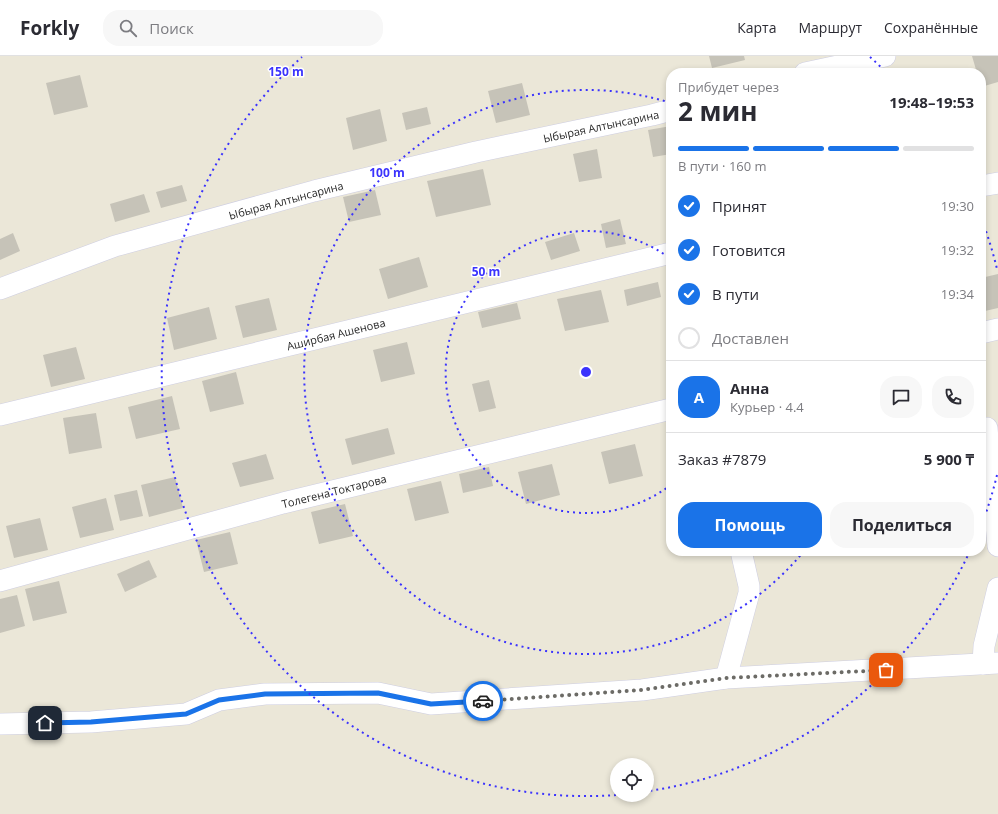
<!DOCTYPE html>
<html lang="ru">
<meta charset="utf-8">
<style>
:root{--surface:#fff;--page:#f7f7f7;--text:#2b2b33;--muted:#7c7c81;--line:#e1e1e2;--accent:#1a73e8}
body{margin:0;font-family:"Open Sans",sans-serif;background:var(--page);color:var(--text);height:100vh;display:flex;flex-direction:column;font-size:15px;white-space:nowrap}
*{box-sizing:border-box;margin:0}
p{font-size:13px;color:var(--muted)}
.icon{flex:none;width:22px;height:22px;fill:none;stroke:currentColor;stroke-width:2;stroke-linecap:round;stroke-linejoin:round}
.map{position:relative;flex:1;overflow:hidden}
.side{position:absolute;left:666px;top:12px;width:320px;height:488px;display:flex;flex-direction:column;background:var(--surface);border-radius:16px;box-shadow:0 2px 6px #0003}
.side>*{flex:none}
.controls{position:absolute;left:610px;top:702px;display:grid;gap:8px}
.controls a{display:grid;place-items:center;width:44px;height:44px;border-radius:50%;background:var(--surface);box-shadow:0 2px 6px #0003;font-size:20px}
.pin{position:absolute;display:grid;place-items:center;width:34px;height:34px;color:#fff;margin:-17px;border-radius:8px;box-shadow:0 2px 6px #0006}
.courier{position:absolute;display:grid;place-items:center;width:40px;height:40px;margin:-20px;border:3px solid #1a73e8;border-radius:50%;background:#fff;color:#222;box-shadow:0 1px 5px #0007}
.headline em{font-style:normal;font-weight:700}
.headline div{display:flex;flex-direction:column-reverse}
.headline{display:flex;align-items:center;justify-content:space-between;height:68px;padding:0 12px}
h1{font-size:26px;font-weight:700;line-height:30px}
.bar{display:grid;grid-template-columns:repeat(4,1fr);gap:6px 4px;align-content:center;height:48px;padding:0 12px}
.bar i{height:5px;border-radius:3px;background:var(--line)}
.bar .active{background:var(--accent)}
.bar p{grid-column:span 4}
.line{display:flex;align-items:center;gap:10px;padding:0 12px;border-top:1px solid var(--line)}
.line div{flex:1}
.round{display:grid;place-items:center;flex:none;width:42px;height:42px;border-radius:16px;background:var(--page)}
ol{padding:0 12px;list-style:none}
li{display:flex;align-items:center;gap:12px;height:44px}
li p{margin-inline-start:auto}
li .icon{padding:4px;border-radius:50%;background:var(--accent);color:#fff;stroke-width:4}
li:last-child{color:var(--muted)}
li i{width:22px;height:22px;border:2px solid var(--line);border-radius:50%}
.cta{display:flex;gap:8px;margin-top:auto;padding:8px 12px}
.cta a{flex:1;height:46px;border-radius:16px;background:var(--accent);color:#fff;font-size:16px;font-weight:700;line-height:46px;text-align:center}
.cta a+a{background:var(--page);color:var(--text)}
header{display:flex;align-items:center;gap:24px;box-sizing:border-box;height:56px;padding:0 20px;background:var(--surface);border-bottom:1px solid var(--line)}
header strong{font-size:19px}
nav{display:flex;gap:22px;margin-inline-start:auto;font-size:14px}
.search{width:280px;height:36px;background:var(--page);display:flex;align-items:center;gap:10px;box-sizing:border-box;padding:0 14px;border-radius:16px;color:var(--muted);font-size:15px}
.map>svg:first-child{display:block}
.building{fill:#c6c3b8}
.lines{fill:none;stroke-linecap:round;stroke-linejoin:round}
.minor-casing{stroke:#cecee1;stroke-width:22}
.minor{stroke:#fff;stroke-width:21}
.done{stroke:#6c6b66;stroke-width:4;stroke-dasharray:0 7.2}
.route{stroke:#1a73e8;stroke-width:5}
.ring{fill:none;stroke:#3b33fd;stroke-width:2;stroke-dasharray:2 4}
.labels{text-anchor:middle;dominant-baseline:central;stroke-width:3;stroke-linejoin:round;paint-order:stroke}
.street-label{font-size:11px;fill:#282828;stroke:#fff}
.centre{fill:#3b33fd;stroke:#fff;stroke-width:2}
.ring-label{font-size:12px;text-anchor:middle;font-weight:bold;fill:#3b33fd;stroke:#fff;stroke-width:3;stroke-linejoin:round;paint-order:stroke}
</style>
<header>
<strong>Forkly</strong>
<div class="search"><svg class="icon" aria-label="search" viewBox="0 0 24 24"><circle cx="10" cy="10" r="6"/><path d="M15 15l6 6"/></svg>Поиск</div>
<nav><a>Карта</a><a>Маршрут</a><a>Сохранённые</a></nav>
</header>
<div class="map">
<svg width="998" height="758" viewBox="0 0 998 758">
<rect width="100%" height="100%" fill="#ebe7d8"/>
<g class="building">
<path d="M 709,0 L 744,0 L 745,4 L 712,12 Z"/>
<path d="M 972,0 L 998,0 L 998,26 L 981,31 L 981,17 L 977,17 Z"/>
<path d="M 80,19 L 88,51 L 54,59 L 46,27 Z"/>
<path d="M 522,27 L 530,59 L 496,67 L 488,35 Z"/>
<path d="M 427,51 L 431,68 L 406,74 L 402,57 Z"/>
<path d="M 380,53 L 387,85 L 353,94 L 346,62 Z"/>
<path d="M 671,70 L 671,98 L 653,101 L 648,74 Z"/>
<path d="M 597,93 L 602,122 L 579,126 L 573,98 Z"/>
<path d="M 483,113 L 491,149 L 436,161 L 427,125 Z"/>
<path d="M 182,129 L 187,145 L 161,152 L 156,136 Z"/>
<path d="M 375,134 L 381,159 L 349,166 L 343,141 Z"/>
<path d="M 144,138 L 150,156 L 115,166 L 110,148 Z"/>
<path d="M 620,163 L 626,188 L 606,192 L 601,168 Z"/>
<path d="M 13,177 L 20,195 L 0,204 L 0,183 Z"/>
<path d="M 574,177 L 580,195 L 551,204 L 545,186 Z"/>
<path d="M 419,201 L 428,231 L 388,243 L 379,213 Z"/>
<path d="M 998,218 L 998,252 L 985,255 L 981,240 L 981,222 Z"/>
<path d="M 658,226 L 661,241 L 627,250 L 624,234 Z"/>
<path d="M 601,234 L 609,266 L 565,275 L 557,243 Z"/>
<path d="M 269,242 L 277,274 L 243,282 L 235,250 Z"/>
<path d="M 517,247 L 521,263 L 482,272 L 478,256 Z"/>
<path d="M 209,251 L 217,283 L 174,294 L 167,262 Z"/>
<path d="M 407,286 L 415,318 L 381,326 L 373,294 Z"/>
<path d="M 76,291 L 85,323 L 51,331 L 43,299 Z"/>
<path d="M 236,316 L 244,348 L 210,356 L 202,325 Z"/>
<path d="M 489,324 L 496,352 L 479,356 L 472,328 Z"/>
<path d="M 172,340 L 180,373 L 136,383 L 128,351 Z"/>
<path d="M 96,357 L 102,392 L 69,398 L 63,362 Z"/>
<path d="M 388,372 L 395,398 L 352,409 L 345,383 Z"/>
<path d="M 635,388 L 643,420 L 609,428 L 601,396 Z"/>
<path d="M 266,398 L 274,423 L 240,431 L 232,407 Z"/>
<path d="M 552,408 L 560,439 L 526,448 L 518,416 Z"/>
<path d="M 489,411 L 493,430 L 463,437 L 459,418 Z"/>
<path d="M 175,421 L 183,452 L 149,461 L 141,429 Z"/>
<path d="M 441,425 L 449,457 L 415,465 L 407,433 Z"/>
<path d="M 137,434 L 143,460 L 120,465 L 114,439 Z"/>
<path d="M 106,442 L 114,474 L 80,482 L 72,451 Z"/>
<path d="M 345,448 L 353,480 L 319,488 L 311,456 Z"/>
<path d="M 40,462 L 48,494 L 14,502 L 6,470 Z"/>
<path d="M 230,476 L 238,508 L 204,516 L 196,484 Z"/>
<path d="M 149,504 L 157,521 L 125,536 L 117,518 Z"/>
<path d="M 59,525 L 67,557 L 33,565 L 25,533 Z"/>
<path d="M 17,539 L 25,570 L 0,577 L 0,543 Z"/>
</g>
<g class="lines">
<g class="minor-casing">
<g id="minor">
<path d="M 805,17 L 885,0"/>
<path d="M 981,130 L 998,127"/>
<path d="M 0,233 L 115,190 L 314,135 L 476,96 L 652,59 L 671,54"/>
<path d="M 981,277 L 998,273"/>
<path d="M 0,359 L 671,197"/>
<path d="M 987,372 L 998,490"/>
<path d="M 0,525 L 283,447 L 671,353"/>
<path d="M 983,608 L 984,590 L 998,532"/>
<path d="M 726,622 L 749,537 L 749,530 L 741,495"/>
<path d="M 0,668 L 91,666 L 186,658 L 219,644 L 265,638 L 378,637 L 431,648 L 642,634 L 726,622 L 998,607"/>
</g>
</g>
<use href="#minor" class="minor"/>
</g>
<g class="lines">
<path class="done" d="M 483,645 L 642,634 L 726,622 L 886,614"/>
<path class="route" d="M 45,667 L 91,666 L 186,658 L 219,644 L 265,638 L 378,637 L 431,648 L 483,645"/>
</g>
<g class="ring">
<path d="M671 429A141 141 0 1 1 671 203"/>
<path d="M804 495A282 282 0 1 1 671 47"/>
<path d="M997 419A424 424 0 0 1 982 468M970 495A424 424 0 0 1 649 735M616 739A424 424 0 0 1 302 1M870 1A424 424 0 0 1 886 16M982 164A424 424 0 0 1 997 213"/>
</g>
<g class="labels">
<g class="street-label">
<text transform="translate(601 70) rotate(-12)">Ыбырая Алтынсарина</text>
<text transform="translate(286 144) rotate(-15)">Ыбырая Алтынсарина</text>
<text transform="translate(336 278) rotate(-14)">Аширбая Ашенова</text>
<text transform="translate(334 435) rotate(-14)">Толегена Токтарова</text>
</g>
</g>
<circle cx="586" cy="316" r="6" class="centre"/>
<g class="ring-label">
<text x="286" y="20">150 m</text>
<text x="387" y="121">100 m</text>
<text x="486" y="220">50 m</text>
</g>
</svg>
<div class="controls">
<a><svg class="icon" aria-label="locate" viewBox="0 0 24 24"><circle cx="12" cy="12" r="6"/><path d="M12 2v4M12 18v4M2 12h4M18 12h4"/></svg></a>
</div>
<div class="pin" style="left:886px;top:614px;background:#ea580c"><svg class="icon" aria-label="bag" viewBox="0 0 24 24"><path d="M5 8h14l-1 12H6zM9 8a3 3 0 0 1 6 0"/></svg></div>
<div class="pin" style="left:45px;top:667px;background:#1f2937"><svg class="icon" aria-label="home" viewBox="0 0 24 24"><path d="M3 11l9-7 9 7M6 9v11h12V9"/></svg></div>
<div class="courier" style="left:483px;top:645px"><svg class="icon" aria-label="car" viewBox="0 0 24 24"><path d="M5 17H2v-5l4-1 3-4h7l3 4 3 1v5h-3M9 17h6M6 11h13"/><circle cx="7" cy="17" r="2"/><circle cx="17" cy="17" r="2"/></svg></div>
<section class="side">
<div class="headline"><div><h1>2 мин</h1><p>Прибудет через</p></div><em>19:48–19:53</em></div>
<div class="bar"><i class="active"></i><i class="active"></i><i class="active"></i><i></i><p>В пути · 160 m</p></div>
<ol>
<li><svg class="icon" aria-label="check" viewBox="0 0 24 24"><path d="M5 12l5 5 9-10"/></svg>Принят<p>19:30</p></li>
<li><svg class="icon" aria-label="check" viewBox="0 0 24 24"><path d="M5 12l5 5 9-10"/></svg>Готовится<p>19:32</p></li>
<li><svg class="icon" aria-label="check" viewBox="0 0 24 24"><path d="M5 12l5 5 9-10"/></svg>В пути<p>19:34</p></li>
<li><i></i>Доставлен</li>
</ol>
<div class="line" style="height:72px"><b class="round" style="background:var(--accent);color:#fff">А</b><div><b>Анна</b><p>Курьер · 4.4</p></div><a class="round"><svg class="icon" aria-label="chat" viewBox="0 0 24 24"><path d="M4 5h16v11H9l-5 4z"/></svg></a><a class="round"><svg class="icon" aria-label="phone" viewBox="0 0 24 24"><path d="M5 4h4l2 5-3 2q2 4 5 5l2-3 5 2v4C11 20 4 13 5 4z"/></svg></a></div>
<div class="line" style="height:52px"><div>Заказ #7879</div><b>5 900 ₸</b></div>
<div class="cta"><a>Помощь</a><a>Поделиться</a></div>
</section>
</div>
